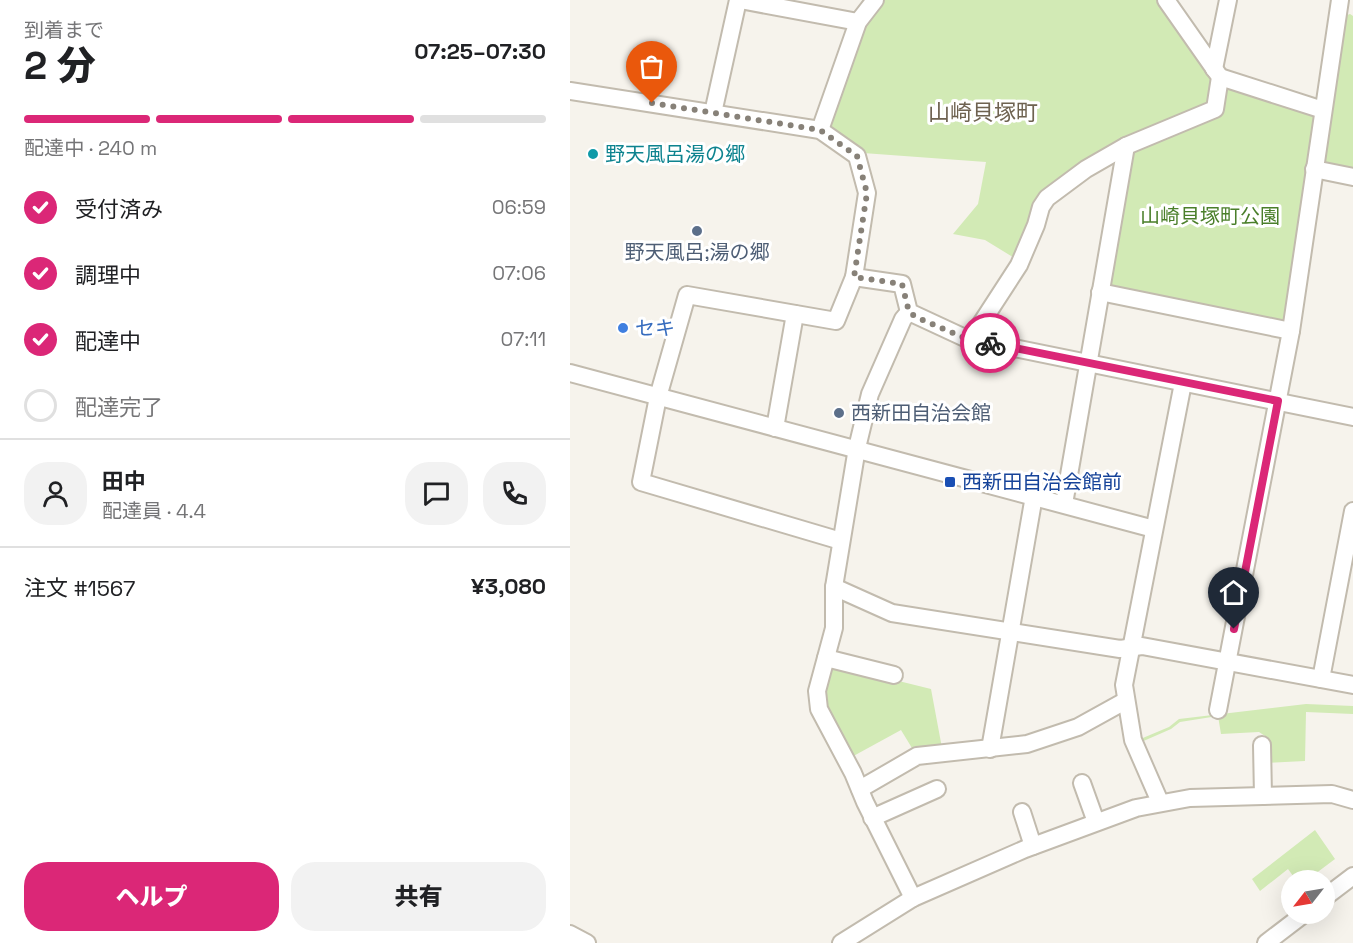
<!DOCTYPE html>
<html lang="ja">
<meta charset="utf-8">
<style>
:root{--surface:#fff;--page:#f2f2f2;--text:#202124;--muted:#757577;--line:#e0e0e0;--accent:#db2777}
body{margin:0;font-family:"Space Grotesk","Noto Sans JP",sans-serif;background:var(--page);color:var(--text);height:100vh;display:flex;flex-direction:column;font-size:22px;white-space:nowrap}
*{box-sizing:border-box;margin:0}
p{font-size:20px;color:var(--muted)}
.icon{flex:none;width:33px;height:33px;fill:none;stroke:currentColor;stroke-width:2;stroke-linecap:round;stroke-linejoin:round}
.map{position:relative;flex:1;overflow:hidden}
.drawer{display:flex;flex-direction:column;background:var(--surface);width:570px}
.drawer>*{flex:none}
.needle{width:39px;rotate:239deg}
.controls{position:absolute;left:711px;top:870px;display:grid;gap:12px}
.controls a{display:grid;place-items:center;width:54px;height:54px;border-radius:50%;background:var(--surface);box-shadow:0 6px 24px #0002;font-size:30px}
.pin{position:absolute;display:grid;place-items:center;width:51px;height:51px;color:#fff;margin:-62px -26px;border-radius:50% 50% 50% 0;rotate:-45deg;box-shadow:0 0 6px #0007}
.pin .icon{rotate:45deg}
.courier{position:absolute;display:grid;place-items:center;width:60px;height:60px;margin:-30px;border:4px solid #db2777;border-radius:50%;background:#fff;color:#222;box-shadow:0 2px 8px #0007}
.summary em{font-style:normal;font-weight:800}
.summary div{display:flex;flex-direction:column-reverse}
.summary{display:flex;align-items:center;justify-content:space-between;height:102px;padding:0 24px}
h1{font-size:39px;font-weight:800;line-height:45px}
.bar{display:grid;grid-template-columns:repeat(4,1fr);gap:9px 6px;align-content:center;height:72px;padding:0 24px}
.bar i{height:8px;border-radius:4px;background:var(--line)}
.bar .current{background:var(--accent)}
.bar p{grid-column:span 4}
.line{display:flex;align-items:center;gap:15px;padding:0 24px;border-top:2px solid var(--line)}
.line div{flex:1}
.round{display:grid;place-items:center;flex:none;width:63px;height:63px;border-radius:24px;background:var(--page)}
ol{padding:0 24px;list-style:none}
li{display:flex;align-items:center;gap:18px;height:66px}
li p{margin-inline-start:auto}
li .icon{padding:6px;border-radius:50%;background:var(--accent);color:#fff;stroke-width:4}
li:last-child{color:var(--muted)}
li i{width:33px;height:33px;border:3px solid var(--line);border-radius:50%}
.button{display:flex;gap:12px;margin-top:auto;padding:12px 24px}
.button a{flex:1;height:69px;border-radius:24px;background:var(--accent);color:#fff;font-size:24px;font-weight:800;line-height:69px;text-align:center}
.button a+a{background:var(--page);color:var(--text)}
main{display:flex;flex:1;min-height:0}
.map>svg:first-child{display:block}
.green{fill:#d2eab5}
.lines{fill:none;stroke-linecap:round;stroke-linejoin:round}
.minor-casing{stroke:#c2bbae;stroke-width:20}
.minor{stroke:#fff;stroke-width:16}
.done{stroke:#878178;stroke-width:6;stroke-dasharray:0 10.8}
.route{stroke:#db2777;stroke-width:8}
.culture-dot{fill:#0f9aa8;stroke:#fff;stroke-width:2}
.service-dot{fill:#5c6f8a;stroke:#fff;stroke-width:2}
.shop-dot{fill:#3f7fe0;stroke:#fff;stroke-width:2}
.transit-dot{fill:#1a4fb4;stroke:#fff;stroke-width:2}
.labels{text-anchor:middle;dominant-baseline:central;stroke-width:6;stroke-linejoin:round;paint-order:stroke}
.culture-label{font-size:20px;fill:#0d838f;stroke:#fff;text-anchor:start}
.park-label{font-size:20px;fill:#4a7f2a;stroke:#fff}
.service-label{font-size:20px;fill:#4e5e75;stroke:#fff}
.shop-label{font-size:20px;fill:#366cbe;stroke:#fff;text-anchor:start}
.transit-label{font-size:20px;fill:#164399;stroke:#fff;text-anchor:start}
.quarter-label{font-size:22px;fill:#6e6250;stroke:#fff}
</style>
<main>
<section class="drawer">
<div class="summary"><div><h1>2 分</h1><p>到着まで</p></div><em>07:25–07:30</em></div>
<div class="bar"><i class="current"></i><i class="current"></i><i class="current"></i><i></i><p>配達中 · 240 m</p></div>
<ol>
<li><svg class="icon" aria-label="check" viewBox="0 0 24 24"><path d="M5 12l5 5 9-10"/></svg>受付済み<p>06:59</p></li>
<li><svg class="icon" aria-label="check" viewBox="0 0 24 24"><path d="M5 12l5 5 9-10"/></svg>調理中<p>07:06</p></li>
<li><svg class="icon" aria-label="check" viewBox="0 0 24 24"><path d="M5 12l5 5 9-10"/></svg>配達中<p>07:11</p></li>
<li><i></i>配達完了</li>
</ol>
<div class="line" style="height:108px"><a class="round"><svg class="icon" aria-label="person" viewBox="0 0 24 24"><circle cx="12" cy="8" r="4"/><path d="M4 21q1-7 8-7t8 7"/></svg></a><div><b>田中</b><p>配達員 · 4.4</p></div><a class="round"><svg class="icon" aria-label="chat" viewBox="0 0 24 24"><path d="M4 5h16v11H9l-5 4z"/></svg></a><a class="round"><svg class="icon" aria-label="phone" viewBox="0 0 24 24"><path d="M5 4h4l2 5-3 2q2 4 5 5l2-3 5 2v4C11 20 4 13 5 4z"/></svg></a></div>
<div class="line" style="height:78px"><div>注文 #1567</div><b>¥3,080</b></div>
<div class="button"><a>ヘルプ</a><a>共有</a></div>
</section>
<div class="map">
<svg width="783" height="943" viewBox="0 0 783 943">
<rect width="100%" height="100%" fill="#f6f3ec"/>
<g class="green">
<path d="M 313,0 L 588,0 L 643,79 L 641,102 L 476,193 L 446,259 L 415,240 L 383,234 L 408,204 L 416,162 L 293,153 L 261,130 L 259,124 L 290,36 Z"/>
<path d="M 780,14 L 783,16 L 783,170 L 757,164 L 753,158 L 774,16 Z"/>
<path d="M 659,87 L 742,114 L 745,120 L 716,321 L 710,325 L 540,289 L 536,284 L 560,151 L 648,113 L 653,91 Z"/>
<path d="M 260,664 L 361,689 L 372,748 L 345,753 L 331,730 L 278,759 L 251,710 Z"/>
<path d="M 736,704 L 783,706 L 783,714 L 736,712 L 735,761 L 696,763 L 695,736 L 689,732 L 651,734 L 648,716 L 610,722 L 601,729 L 569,743 L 568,740 L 599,727 L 609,719 Z"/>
<path d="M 745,830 L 765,859 L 737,880 L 726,880 L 718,869 L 690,891 L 682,879 Z"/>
</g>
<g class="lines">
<g class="minor-casing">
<g id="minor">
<path d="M 170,0 L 288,22"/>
<path d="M 644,69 L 658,0"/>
<path d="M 650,77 L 753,110"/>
<path d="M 0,91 L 250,130 L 287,156 L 297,193 L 284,277 L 332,284 L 339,312 L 395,338 L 783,417"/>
<path d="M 143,113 L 168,0"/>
<path d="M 250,130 L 288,22 L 305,0"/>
<path d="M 744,169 L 783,177"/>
<path d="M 530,292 L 721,331"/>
<path d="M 339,312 L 333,319 L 300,394 L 287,448 L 264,587 L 264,628 L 247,691 L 249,709 L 283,773 L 295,802 L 343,898"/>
<path d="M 401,339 L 449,265 L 466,225 L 471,207 L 477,198 L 516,169 L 556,146 L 645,109 L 650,77 L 596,0"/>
<path d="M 0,373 L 584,529"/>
<path d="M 205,428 L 225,314"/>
<path d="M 494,504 L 556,146"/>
<path d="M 271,541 L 71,482 L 88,397 L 117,295 L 266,321 L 284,277"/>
<path d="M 264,587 L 322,613 L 550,649 L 572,646 L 783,685"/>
<path d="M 256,658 L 324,675"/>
<path d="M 751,679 L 783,511"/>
<path d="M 648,710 L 721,331 L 770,0"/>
<path d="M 692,745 L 693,796"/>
<path d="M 420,749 L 464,496"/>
<path d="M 512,783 L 526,822"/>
<path d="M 290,789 L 347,756 L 457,744 L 508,727 L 555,701"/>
<path d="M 590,802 L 563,740 L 554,685 L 613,383"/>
<path d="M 452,812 L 463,846"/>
<path d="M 302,818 L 367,789"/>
<path d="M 754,898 L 783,876"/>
<path d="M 0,934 L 17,943"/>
<path d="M 271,943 L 343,898 L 455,849 L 566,808 L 620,798 L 762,794 L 783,800"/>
<path d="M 696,943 L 734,914"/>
</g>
</g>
<use href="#minor" class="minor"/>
</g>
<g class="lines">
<path class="done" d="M 82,103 L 250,130 L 287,156 L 297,193 L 284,277 L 332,284 L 339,312 L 346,317 L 395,338 L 420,343"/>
<path class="route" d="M 420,343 L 708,401 L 664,629"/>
</g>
<circle class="culture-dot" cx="23" cy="154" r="6"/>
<g class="service-dot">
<circle cx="127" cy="231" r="6"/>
<circle cx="269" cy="413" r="6"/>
</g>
<circle class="shop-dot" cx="53" cy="328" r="6"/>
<rect class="transit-dot" x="374" y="476" width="12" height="12" rx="3"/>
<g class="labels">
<g class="culture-label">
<text x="35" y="154">野天風呂湯の郷</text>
</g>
<g class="park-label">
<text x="640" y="216">山崎貝塚町公園</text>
</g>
<g class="service-label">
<text x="127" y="252">野天風呂;湯の郷</text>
<text x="281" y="413" text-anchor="start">西新田自治会館</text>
</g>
<g class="shop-label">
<text x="65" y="328">セキ</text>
</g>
<g class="transit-label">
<text x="392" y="482">西新田自治会館前</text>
</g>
<g class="quarter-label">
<text x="413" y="112">山崎貝塚町</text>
</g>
</g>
</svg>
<div class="controls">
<a><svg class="needle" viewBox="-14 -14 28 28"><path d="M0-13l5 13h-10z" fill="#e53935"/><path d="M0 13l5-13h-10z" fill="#757577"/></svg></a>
</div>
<div class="pin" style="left:82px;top:103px;background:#ea580c"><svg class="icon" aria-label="bag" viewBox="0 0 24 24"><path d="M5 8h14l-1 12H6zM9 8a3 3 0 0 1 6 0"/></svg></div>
<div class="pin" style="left:664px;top:629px;background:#1f2937"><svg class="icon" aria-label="home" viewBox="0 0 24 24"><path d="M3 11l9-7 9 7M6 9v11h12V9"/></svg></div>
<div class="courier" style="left:420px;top:343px"><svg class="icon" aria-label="bike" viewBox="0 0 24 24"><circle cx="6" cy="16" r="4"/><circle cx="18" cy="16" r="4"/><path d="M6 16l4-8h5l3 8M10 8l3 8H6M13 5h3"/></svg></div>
</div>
</main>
